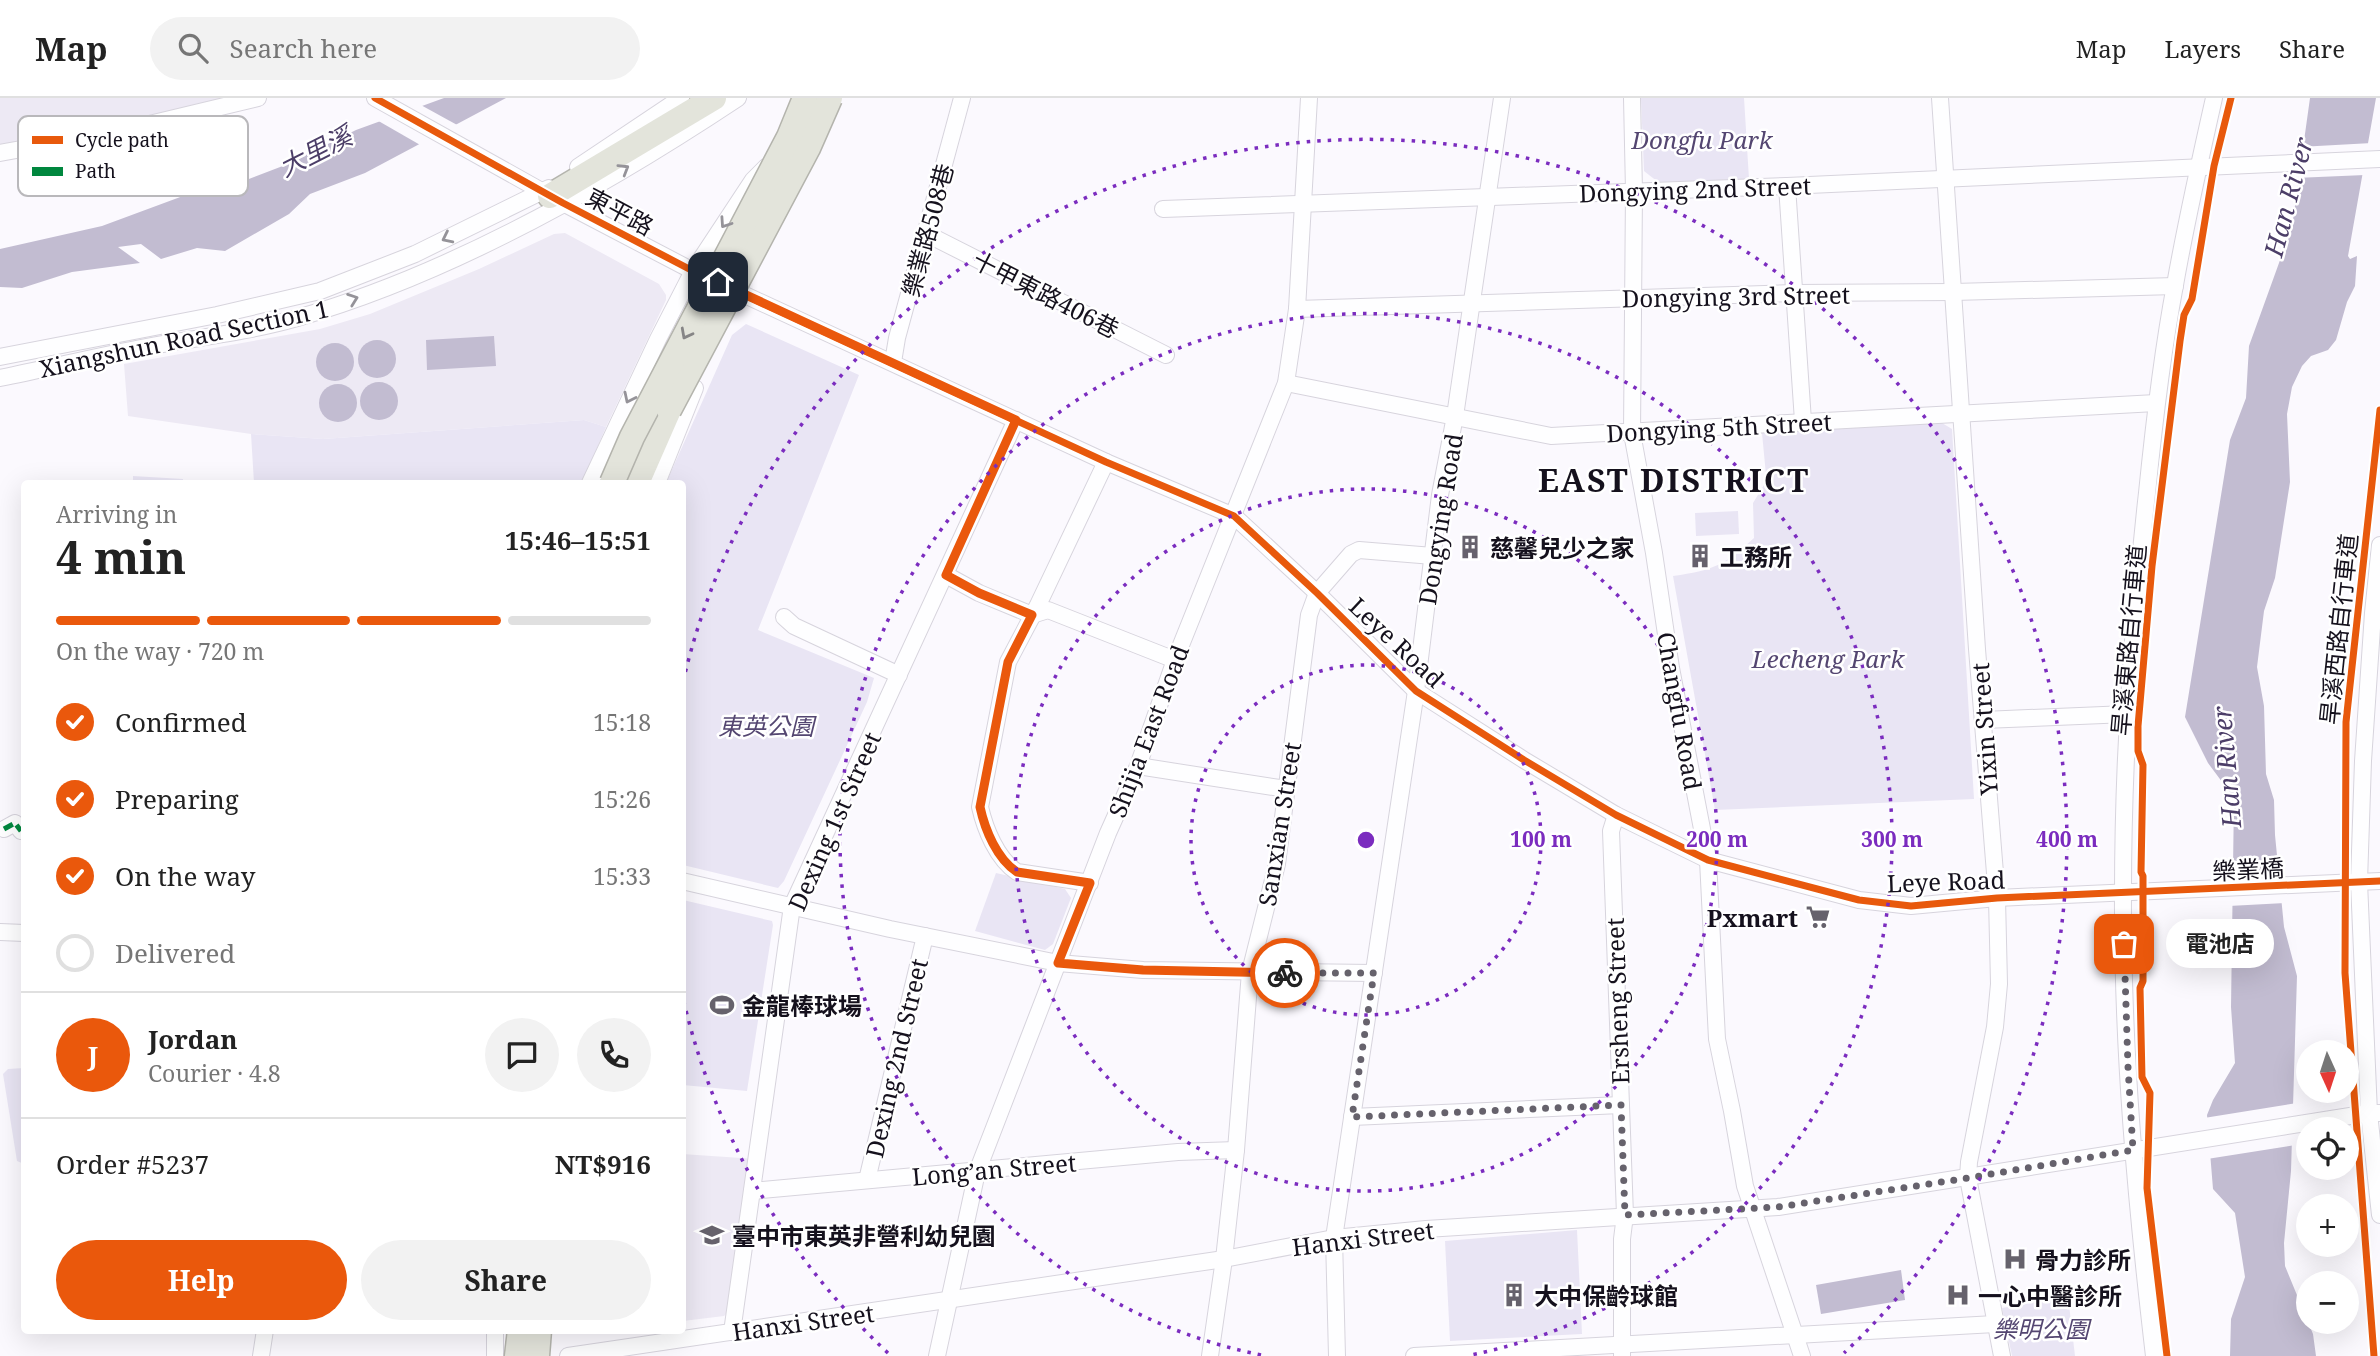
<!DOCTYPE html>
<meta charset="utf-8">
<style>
:root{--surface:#fff;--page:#f2f2f2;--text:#222;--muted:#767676;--line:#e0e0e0;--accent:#ea580c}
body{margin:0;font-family:"Noto Serif","Noto Sans TC",serif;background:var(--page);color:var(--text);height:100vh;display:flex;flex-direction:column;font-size:26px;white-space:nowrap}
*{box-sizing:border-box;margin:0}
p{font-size:23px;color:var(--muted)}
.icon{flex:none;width:38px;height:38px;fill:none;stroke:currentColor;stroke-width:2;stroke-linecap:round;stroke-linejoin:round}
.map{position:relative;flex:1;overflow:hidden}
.sheet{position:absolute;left:21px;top:382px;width:665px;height:854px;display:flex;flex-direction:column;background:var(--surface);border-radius:7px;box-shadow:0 7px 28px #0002}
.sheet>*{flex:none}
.needle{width:46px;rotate:177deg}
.controls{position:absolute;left:2296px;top:942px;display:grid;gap:14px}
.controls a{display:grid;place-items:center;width:63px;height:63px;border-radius:50%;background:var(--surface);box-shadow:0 7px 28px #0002;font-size:35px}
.pin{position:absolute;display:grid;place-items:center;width:60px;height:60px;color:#fff;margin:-30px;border-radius:14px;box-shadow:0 4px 10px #0006}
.courier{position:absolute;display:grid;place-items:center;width:70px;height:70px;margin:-35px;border:5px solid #ea580c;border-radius:50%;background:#fff;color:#222;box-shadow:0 2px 9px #0007}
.bubble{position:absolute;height:49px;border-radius:24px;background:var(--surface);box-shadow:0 7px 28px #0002;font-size:23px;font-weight:700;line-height:49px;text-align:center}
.head em{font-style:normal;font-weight:700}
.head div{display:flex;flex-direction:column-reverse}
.head{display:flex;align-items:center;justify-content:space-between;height:119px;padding:0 35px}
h1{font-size:46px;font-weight:700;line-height:52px}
.bar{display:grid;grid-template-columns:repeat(4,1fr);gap:10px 7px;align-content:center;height:84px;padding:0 35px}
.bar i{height:9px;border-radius:5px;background:var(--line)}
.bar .on{background:var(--accent)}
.bar p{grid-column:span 4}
.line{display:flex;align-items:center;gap:18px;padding:0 35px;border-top:2px solid var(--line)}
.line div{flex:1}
.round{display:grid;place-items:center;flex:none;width:74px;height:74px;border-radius:37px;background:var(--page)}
ol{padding:0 35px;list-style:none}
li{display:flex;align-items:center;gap:21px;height:77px}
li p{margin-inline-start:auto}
li .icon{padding:7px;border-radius:50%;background:var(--accent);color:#fff;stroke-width:4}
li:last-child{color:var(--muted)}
li i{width:38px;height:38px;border:4px solid var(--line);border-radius:50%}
.button{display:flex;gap:14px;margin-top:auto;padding:14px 35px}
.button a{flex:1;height:80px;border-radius:42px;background:var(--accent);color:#fff;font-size:28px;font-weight:700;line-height:80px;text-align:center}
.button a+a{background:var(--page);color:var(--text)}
header{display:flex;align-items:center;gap:42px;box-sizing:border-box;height:98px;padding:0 35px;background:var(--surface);border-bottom:2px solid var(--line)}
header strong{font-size:33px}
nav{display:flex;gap:38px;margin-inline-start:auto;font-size:24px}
.search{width:490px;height:63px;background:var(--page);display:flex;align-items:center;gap:18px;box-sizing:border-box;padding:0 24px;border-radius:38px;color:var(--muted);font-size:26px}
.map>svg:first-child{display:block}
.built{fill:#ede9f4}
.green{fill:#e9e5f4}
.water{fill:#c2bcd1}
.pier{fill:#fbf9fe}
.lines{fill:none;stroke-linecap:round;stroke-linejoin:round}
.minor-casing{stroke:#d7d4dd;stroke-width:18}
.highway-casing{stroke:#b4b4ad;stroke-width:27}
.minor{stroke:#fefeff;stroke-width:16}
.highway{stroke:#e3e4db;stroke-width:24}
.highway-bridge-casing{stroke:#b4b4ad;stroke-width:27;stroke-linecap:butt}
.highway-bridge{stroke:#e3e4db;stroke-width:24}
.quiet{stroke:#00873e;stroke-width:5;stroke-dasharray:10 5;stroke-linecap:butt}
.cycleway-casing{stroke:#fff;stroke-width:11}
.cycleway{stroke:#e8590c;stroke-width:7}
.oneway{stroke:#959399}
.oneway2{stroke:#868586}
.done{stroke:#66626c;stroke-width:7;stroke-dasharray:0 12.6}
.route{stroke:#ea580c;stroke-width:9}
.ring{fill:none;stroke:#7b2cbf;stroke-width:3.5;stroke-dasharray:3.5 7}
.labels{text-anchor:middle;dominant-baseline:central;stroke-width:5;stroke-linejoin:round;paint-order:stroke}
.park-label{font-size:24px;font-style:italic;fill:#544671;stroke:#fff}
.street-label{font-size:24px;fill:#15111d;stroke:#fff}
.poi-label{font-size:24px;font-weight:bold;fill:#15111d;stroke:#fff;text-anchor:start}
.water-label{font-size:26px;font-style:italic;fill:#4c3e68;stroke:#fff}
.district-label{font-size:32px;font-weight:bold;letter-spacing:2px;fill:#15111d;stroke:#fff}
.key{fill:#fff;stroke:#b9b8bb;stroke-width:2}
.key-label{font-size:19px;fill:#15111d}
.centre{fill:#7b2cbf;stroke:#fff;stroke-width:3.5}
.ring-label{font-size:21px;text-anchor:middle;font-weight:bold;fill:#7b2cbf;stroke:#fff;stroke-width:5;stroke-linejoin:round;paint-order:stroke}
</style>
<header>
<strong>Map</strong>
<div class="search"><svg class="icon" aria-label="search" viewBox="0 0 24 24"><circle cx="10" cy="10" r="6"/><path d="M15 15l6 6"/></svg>Search here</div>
<nav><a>Map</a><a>Layers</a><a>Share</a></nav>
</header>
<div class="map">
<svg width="2380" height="1258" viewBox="0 0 2380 1258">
<rect width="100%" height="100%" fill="#fbf9fe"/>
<g class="built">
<path d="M 0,0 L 232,0 L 0,48 Z"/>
<path d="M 565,135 L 659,186 L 666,197 L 666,202 L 606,329 L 584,322 L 323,341 L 251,336 L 128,318 L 124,266 L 320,231 L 370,216 L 479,171 L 554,136 Z"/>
<path d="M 682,1056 L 756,1061 L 729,1213 L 724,1218 L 683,1223 Z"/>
</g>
<g class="green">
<path d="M 1641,0 L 1744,0 L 1749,81 L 1658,84 L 1644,73 Z"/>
<path d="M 746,226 L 859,277 L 758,532 L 874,580 L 867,604 L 784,783 L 778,790 L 683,767 L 682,385 L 666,385 L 732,237 Z"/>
<path d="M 584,322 L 606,329 L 582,385 L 254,385 L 251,336 L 323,341 Z"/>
<path d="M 1942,325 L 1952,331 L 1974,701 L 1715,712 L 1673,478 C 1714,472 1723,468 1754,440 L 1753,405 L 1764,387 L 1766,377 L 1762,335 Z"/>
<path d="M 133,378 L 183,381 L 183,385 L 133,385 Z"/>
<path d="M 1738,413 L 1739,436 L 1696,438 L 1695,415 Z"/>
<path d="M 996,775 L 1065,791 L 1071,800 L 1053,846 L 1045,852 L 975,833 Z"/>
<path d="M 683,802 L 772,823 L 773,827 L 747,993 L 683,987 Z"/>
<path d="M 24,970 L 24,1066 L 17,1063 L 3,976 L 8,971 Z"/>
<path d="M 1577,1132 L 1582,1236 L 1450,1243 L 1445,1143 Z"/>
<path d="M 2068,1198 L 2075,1258 L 2012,1258 L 2002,1210 Z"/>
</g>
<g class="water">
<path d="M 444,0 L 506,0 L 365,75 L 310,96 L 289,116 L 225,153 L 197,150 L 161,161 L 141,146 L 118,149 L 140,165 L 72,174 L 22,190 L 0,189 L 0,151 L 102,128 L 183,98 L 236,86 L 288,66 L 356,32 Z"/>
<path d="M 2310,0 L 2376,0 L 2348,158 L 2350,161 L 2357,158 L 2355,188 L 2347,204 L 2336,242 L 2328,252 L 2311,258 L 2302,268 L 2292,289 L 2287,316 L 2290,384 L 2275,480 L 2264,513 L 2257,569 L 2264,608 L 2266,676 L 2274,702 L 2275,737 L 2284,829 L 2297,878 L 2291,1073 L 2284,1145 L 2285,1168 L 2313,1236 L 2316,1258 L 2230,1258 L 2231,1221 L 2245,1179 L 2235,1115 L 2213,1091 L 2207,1017 L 2213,1002 L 2235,965 L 2231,909 L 2234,700 L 2208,665 L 2185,619 L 2230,342 L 2246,300 L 2249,248 L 2292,129 Z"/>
<path d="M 494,238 L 496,268 L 427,272 L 426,242 Z"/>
<circle cx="377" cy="261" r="19"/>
<circle cx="335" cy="264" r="19"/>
<circle cx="379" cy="303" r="19"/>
<circle cx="338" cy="305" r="19"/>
<path d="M 1901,1172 L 1905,1202 L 1821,1216 L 1816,1187 Z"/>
</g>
<g class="pier">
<path d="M 419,6 L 459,28 L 422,48 L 375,21 Z"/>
<path d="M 2372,45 L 2365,77 L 2295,80 L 2299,49 Z"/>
<path d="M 2282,771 L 2285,805 L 2229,808 L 2229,774 Z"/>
<path d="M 2297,1005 L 2296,1047 L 2207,1061 L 2204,1020 Z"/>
</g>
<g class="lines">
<g class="minor-casing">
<g id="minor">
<path d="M 375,0 L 563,105 L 693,173 L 1106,364 L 1234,418 L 1317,495 L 1416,593 L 1524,662 L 1616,717 L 1708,762 L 1859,802 L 1911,808 L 1997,800 L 2380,783"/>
<path d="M 1632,0 L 1634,93 L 1632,335 L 1654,455 L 1671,570 L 1708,762 L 1717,941 L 1732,1013 L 1745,1088 L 1802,1258"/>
<path d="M 1940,0 L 1977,551 L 1997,800 L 1999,886 L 1995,929 L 1969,1064 L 1968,1080 L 2002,1258"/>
<path d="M 0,55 L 116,34 L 258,0"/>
<path d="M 578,69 L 681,0"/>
<path d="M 1787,88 L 1803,323"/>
<path d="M 1163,111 L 1787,88 L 2380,61"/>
<path d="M 925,135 L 1166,257"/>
<path d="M 1297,211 L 1795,195 L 1954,194 L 2175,188"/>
<path d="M 0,259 L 217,217 L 320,193 L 415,156 L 549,90"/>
<path d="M 893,264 L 897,240 L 962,0"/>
<path d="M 0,280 C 49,270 97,258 146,249 C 196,240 248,234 297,220 C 448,177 607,87 738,0"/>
<path d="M 1286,285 L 1551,338 L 2156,305"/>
<path d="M 590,385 L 658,241 L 693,173 L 753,82 L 766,69"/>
<path d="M 657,385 L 695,290"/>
<path d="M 2380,447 L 2373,515 L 2363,663 L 2359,784 L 2369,1015 L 2380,1117"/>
<path d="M 946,477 L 979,495 L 1032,517 L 1048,512 L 1175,562"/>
<path d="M 784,519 L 794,528 L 899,577"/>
<path d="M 1983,622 L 2127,616"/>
<path d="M 1138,668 L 1286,691"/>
<path d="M 1616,717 L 1611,733 L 1625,1117 L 1622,1141 L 1622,1258"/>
<path d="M 4,731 L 15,725 L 21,733"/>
<path d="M 682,783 L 890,831 L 1058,865 L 1143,872 L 1374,875"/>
<path d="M 1090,785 L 1017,774 C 997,761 985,731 980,709 L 1008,564 L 1038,507 L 1106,364"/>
<path d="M 0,834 L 24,835"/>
<path d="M 1352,1019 L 1621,1007"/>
<path d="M 867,1082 L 925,838"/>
<path d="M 752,1093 L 1178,1054 L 1236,1052"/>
<path d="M 732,1234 L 792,808 L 1016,322"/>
<path d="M 261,1258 L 265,1232"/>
<path d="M 495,1258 L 495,1232"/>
<path d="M 568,1258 L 1224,1161 L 1334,1140 L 1426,1131 L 1778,1109 L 2369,1015 L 2380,1015"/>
<path d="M 937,1258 L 977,1074 L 1108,735 L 1138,668 L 1175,562 L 1286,285 L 1297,211 L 1309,0"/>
<path d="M 1210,1258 L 1224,1161 L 1236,1052 L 1250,874 L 1277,766 L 1309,517 L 1317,495 L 1351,456 L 1359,452 L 1433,458"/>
<path d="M 1337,1258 L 1334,1140 L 1416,593 L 1440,397 L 1455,318 L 1502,0"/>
<path d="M 1414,1258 L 1995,1226"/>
<path d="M 2154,1258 C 2136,1104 2122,950 2123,795 C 2123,661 2132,528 2147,395 C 2154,325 2162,256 2175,187 C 2186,124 2200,62 2214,0"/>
</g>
</g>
<g class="highway-casing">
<g id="highway">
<path d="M 550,98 L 714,0"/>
<path d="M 637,385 L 669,312"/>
<path d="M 517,1258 L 520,1232"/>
<path d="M 537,1258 L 539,1232"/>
</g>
</g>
<use href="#minor" class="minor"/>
<use href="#highway" class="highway"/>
<g class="highway-bridge-casing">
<g id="highway-bridge">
<path d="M 669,312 L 808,50 L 830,0"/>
<path d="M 612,385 L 632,339 L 789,39 L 805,0"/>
</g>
</g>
<use href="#highway-bridge" class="highway-bridge"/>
<path class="quiet" d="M 4,731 L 15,725 L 21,733"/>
<g class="cycleway-casing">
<g id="cycleway">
<path d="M 375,0 L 563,105 L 693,173 L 1106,364 L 1234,418 L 1317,495 L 1416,593 L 1524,662 L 1616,717 L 1708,762 L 1859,802 L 1911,808 L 1997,800 L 2380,783"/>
<path d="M 2167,1258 L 2147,1090 L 2150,995 L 2142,979 L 2140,890 L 2143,883 L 2143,778 L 2141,774 L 2143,667 L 2138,653 L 2138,628 L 2152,468 L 2180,243 L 2184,217 L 2192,201 L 2214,68 L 2231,0"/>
<path d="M 2374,1258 L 2345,875 L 2346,624 L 2380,312"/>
</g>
</g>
<use href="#cycleway" class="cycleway"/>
</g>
<defs><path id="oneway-chevron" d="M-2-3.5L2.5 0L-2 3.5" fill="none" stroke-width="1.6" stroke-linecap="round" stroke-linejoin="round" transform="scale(1.75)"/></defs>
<g class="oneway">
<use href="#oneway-chevron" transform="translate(624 71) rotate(-31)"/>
<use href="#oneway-chevron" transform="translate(725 125) rotate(124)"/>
<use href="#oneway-chevron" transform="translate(447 140) rotate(154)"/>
<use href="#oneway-chevron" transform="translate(353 201) rotate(-20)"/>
<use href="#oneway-chevron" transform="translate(629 300) rotate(116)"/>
</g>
<use class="oneway2" href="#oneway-chevron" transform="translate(686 236) rotate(118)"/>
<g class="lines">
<path class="done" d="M 1285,875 L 1374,875 L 1352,1019 L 1621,1007 L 1625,1117 L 1778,1109 L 1968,1080 L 2133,1052 L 2128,969 L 2124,846"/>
<path class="route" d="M 718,184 L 1016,322 L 946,477 L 979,495 L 1032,517 L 1008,564 L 980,709 C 985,732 997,761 1017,774 L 1090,785 L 1058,865 L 1143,872 L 1285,875"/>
</g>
<g class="ring">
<circle cx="1366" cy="742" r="175"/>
<circle cx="1366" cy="742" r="351"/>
<path d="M1261 1257A526 526 0 1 1 1471 1257"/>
<path d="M888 1255A701 701 0 0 1 683 900M683 584A701 701 0 1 1 1844 1255"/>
</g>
<defs>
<g id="building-bare" transform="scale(1.89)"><path d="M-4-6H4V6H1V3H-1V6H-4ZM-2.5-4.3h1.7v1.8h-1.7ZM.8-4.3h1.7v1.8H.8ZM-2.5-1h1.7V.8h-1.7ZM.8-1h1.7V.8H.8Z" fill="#66626c" stroke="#fff" stroke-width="2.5" paint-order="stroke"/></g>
<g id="supermarket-bare" transform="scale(1.89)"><path d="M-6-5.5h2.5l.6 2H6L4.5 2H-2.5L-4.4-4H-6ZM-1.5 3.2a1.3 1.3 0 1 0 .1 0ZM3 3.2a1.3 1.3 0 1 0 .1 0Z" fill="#66626c" stroke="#fff" stroke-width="2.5" paint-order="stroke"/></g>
<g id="stadium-bare" transform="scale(1.89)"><path d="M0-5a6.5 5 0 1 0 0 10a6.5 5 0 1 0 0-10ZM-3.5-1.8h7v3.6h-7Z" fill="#66626c" stroke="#fff" stroke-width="2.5" paint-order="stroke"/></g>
<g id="school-bare" transform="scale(1.89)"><path d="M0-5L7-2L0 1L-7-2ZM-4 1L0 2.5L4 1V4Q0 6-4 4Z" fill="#66626c" stroke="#fff" stroke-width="2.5" paint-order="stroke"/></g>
<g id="hospital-bare" transform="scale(1.89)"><path d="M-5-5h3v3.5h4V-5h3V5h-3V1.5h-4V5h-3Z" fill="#66626c" stroke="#fff" stroke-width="2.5" paint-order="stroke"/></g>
</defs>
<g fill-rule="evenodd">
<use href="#building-bare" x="1470" y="449"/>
<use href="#building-bare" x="1700" y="458"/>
<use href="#supermarket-bare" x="1818" y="819"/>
<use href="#stadium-bare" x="722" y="907"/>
<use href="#school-bare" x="712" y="1137"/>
<use href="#hospital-bare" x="2015" y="1161"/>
<use href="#building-bare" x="1514" y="1197"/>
<use href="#hospital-bare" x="1958" y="1197"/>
</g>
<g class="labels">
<g class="park-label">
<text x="1702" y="41">Dongfu Park</text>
<text x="1828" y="560">Lecheng Park</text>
<text x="766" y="627">東英公園</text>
<text x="2041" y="1230">樂明公園</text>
</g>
<g class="street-label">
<text transform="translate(1695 91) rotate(-2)">Dongying 2nd Street</text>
<text transform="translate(620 113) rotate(28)">東平路</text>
<text transform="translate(927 132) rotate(-75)">樂業路508巷</text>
<text transform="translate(1046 196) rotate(27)">十甲東路406巷</text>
<text transform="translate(1736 198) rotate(-1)">Dongying 3rd Street</text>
<text transform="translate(184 240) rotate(-12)">Xiangshun Road Section 1</text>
<text transform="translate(1719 329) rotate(-3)">Dongying 5th Street</text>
<text transform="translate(1440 421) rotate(-81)">Dongying Road</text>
<text transform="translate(2338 531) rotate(-84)">旱溪西路自行車道</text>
<text transform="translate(2128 542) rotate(-85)">旱溪東路自行車道</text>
<text transform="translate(1397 544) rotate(43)">Leye Road</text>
<text transform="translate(1680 613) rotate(80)">Changfu Road</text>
<text transform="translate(1984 631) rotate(-94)">Yixin Street</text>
<text transform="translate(1148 633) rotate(-69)">Shijia East Road</text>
<text transform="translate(834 723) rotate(-66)">Dexing 1st Street</text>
<text transform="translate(1279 726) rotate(-81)">Sanxian Street</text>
<text transform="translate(2248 771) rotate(-3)">樂業橋</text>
<text transform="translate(1946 783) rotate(-2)">Leye Road</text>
<text transform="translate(1617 903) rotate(-92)">Ersheng Street</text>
<text transform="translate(896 960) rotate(-77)">Dexing 2nd Street</text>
<text transform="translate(994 1071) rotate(-5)">Long’an Street</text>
<text transform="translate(1363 1140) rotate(-7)">Hanxi Street</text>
<text transform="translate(803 1224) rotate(-8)">Hanxi Street</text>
</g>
<g class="poi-label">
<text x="1490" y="449">慈馨兒少之家</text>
<text x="1720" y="458">工務所</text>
<text x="1798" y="819" text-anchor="end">Pxmart</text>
<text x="742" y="907">金龍棒球場</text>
<text x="732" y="1137">臺中市東英非營利幼兒園</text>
<text x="2035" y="1161">骨力診所</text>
<text x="1534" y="1197">大中保齡球館</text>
<text x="1978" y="1197">一心中醫診所</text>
</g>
<g class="water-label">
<text transform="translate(315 53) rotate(-27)">大里溪</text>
<text transform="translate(2288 99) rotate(-75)">Han River</text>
<text transform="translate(2226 669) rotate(-95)">Han River</text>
</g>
<g class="district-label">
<text x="1674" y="381">EAST DISTRICT</text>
</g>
</g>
<rect x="18" y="18" width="230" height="80" rx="10" class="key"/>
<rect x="32" y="38" width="31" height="8" fill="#e8590c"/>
<rect x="32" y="69" width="31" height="9" fill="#00873e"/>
<g class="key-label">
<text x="75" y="49">Cycle path</text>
<text x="75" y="80">Path</text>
</g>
<circle cx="1366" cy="742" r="10" class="centre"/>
<g class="ring-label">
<text x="1541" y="749">100 m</text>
<text x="1717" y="749">200 m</text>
<text x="1892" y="749">300 m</text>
<text x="2067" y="749">400 m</text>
</g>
</svg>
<div class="controls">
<a><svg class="needle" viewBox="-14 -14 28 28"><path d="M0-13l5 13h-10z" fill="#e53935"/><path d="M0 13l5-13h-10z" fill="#767676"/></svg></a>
<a><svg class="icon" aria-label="locate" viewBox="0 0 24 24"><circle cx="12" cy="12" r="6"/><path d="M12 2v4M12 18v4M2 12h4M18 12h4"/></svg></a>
<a>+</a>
<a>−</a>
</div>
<div class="pin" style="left:2124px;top:846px;background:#ea580c"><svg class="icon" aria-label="bag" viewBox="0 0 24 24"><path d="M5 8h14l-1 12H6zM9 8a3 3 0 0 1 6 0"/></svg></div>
<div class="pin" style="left:718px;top:184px;background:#1f2937"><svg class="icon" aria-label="home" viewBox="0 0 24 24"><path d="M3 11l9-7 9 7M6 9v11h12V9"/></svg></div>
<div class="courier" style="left:1285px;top:875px"><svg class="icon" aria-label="bike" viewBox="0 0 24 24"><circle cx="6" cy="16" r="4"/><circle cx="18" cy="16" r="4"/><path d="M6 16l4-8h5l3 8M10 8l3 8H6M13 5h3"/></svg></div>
<div class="bubble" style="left:2166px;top:821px;width:108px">電池店</div>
<section class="sheet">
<div class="head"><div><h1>4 min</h1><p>Arriving in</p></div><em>15:46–15:51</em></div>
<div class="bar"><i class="on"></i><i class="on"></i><i class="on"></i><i></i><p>On the way · 720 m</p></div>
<ol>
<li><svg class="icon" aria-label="check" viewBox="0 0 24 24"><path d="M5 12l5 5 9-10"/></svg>Confirmed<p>15:18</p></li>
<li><svg class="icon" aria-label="check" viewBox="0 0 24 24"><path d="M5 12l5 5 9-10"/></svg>Preparing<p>15:26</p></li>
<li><svg class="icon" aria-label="check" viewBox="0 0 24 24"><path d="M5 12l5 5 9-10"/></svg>On the way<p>15:33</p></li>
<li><i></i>Delivered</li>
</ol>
<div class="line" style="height:126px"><b class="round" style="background:var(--accent);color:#fff">J</b><div><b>Jordan</b><p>Courier · 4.8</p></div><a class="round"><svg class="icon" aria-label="chat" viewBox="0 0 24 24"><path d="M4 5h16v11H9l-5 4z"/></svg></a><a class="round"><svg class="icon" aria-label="phone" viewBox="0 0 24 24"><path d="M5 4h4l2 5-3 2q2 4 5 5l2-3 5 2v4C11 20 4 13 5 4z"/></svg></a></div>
<div class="line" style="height:91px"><div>Order #5237</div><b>NT$916</b></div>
<div class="button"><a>Help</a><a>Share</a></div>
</section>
</div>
